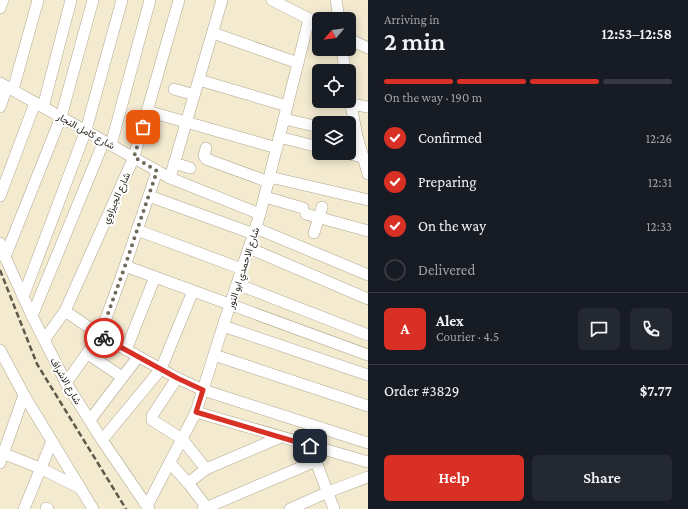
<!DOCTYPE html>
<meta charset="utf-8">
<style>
:root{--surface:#171b24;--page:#242831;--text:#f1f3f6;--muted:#9ea1a6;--line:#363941;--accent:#d93025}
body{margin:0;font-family:"Crimson Pro",Vazirmatn,serif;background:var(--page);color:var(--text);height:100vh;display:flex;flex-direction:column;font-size:15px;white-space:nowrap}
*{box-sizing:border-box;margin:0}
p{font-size:13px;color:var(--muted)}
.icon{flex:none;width:22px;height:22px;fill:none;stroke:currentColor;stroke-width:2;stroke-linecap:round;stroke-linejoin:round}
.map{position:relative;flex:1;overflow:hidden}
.drawer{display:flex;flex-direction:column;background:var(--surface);width:320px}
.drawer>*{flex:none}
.needle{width:26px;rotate:241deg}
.controls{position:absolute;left:312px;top:12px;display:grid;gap:8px}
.controls a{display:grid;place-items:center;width:44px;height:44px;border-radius:6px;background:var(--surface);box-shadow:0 2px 10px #0003;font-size:20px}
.pin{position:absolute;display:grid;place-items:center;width:34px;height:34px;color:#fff;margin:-17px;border-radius:8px;box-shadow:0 2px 6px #0006}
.courier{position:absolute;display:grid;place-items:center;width:40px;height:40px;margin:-20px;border:3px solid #d93025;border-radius:50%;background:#fff;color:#222;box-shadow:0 1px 5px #0007}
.summary em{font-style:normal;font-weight:600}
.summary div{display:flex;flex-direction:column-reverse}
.summary{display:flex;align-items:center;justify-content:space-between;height:68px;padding:0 16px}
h1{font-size:26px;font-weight:600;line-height:30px}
.bar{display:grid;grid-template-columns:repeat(4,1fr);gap:6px 4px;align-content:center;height:48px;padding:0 16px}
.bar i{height:5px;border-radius:3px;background:var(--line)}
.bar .selected{background:var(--accent)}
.bar p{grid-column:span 4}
.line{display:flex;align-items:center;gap:10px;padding:0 16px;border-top:1px solid var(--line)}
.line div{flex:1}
.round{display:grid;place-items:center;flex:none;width:42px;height:42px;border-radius:6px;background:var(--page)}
ol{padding:0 16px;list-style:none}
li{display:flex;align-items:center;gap:12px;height:44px}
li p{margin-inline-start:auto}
li .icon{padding:4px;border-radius:50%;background:var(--accent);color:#fff;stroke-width:4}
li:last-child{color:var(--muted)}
li i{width:22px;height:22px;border:2px solid var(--line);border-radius:50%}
.cta{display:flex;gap:8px;margin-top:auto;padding:8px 16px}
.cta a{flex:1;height:46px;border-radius:6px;background:var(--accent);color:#fff;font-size:16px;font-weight:600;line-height:46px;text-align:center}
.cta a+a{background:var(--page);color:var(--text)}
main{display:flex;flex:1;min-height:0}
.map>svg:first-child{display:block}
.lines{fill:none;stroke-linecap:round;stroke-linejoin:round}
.minor-casing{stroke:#afa68e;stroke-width:12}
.minor{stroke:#fff;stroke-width:11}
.rail{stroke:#5e594c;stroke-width:2.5;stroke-dasharray:6 3;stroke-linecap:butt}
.done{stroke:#716b5c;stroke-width:4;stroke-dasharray:0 7.2}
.route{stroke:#d93025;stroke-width:5}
.labels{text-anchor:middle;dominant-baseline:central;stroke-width:4;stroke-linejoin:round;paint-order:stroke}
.street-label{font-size:10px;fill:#2b271e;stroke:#fff}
</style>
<main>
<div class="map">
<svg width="368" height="509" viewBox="0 0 368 509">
<rect width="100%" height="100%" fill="#f3ead0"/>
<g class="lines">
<g class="minor-casing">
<g id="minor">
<path d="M 272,0 L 319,24"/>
<path d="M 336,0 L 339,19"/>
<path d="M 0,8 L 3,0"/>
<path d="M 213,33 L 298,63"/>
<path d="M 349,39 L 368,48"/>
<path d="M 342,49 L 345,71"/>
<path d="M 199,80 L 287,106"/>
<path d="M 0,83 L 170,178 L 260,214"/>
<path d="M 174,89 L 194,95"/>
<path d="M 13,90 L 38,0"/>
<path d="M 349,95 L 357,136 L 368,174"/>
<path d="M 351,104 L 368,107"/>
<path d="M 0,107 L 7,87"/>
<path d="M 43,107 L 71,0"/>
<path d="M 147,111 L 277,148"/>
<path d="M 284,119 L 319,127"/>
<path d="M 279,137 L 319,147"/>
<path d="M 111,145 L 150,0"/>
<path d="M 206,148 L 204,156 L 206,159 L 269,182"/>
<path d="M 345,153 L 362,157"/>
<path d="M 174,163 L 190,168"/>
<path d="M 270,177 L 368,200"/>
<path d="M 170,178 L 222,0"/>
<path d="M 0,196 L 35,103"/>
<path d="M 149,196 L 254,234"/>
<path d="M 265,197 L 303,208"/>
<path d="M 306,214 L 368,231"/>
<path d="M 256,228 L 368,275"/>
<path d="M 137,230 L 242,269"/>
<path d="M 314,233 L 322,207"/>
<path d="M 0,243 L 5,257 L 32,316 L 66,383 L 102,440 L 149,509"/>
<path d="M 249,248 L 368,299"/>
<path d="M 5,257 L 61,117 L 93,0"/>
<path d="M 125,266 L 368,355"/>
<path d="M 237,284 L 368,335"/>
<path d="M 23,297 L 86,130 L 122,0"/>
<path d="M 65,311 L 100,335 L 177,378 L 203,390 L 368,443"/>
<path d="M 32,316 L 104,141"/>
<path d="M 223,326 L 368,375"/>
<path d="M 44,340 L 65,311 L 134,157 L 179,0"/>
<path d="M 0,350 L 24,395 L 93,509"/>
<path d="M 126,350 L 155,277"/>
<path d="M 88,354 L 122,377"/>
<path d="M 214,355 L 368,406"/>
<path d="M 177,378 L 152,416 L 152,420 L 182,439 L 206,469"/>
<path d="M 66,383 L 100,335 L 125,266 L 157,171"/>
<path d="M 196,412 L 368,462"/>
<path d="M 90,420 L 138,357"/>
<path d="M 102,440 L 161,369 L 193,291"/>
<path d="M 0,452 L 40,468 L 80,488"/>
<path d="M 313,454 L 334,509"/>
<path d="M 0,463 L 24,395"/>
<path d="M 170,463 L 188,483 L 208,509"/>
<path d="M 188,483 L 206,469 L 281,437"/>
<path d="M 147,506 L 196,412 L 223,326 L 260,214 L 309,19"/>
<path d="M 46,508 L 48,509"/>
<path d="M 24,509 L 52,441"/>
<path d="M 203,509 L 316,461"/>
<path d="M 290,509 L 328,492 L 368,477"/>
</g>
</g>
<use href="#minor" class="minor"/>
<path class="rail" d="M 0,270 L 37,364 L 126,509"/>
</g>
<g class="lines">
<path class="done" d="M 104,338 L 100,336 L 125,266 L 157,171 L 134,157 L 143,127"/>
<path class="route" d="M 104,338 L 177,378 L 203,390 L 196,412 L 310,446"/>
</g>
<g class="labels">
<g class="street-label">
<text transform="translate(86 131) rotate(29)">شارع كامل النجار</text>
<text transform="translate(116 198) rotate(-66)">شارع الجيزاوي</text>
<text transform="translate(243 268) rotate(-72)">شارع الاحمدي ابو النور</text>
<text transform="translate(66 381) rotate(60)">شارع الاشراف</text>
</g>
</g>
</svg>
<div class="controls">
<a><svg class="needle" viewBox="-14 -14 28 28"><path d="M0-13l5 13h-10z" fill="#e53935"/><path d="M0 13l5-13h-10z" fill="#9ea1a6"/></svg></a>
<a><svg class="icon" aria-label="locate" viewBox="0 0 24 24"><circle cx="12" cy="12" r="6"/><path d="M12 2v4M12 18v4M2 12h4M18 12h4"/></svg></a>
<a><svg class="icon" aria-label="layers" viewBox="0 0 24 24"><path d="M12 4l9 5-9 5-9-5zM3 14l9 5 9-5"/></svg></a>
</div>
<div class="pin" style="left:143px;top:127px;background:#ea580c"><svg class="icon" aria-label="bag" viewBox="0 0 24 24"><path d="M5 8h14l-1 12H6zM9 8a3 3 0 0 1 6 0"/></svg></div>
<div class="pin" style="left:310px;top:446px;background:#1f2937"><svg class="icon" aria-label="home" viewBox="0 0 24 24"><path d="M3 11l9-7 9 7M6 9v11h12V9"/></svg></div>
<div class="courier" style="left:104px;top:338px"><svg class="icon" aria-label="bike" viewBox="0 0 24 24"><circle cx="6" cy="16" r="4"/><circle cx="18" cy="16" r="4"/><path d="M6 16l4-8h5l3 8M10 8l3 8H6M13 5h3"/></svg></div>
</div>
<section class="drawer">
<div class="summary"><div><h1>2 min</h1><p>Arriving in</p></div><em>12:53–12:58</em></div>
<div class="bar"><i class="selected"></i><i class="selected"></i><i class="selected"></i><i></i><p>On the way · 190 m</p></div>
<ol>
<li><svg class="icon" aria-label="check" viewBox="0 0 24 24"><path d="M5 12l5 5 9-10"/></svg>Confirmed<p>12:26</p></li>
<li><svg class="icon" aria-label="check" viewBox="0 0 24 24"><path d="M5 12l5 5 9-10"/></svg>Preparing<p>12:31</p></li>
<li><svg class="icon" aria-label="check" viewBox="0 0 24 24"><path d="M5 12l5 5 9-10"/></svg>On the way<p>12:33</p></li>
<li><i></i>Delivered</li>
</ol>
<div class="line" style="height:72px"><b class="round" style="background:var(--accent);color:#fff">A</b><div><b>Alex</b><p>Courier · 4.5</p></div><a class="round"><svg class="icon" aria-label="chat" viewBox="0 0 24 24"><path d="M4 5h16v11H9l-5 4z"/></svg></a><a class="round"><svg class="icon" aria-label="phone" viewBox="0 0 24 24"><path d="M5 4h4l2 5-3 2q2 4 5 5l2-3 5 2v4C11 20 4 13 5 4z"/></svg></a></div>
<div class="line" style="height:52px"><div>Order #3829</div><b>$7.77</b></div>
<div class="cta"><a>Help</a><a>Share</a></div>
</section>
</main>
